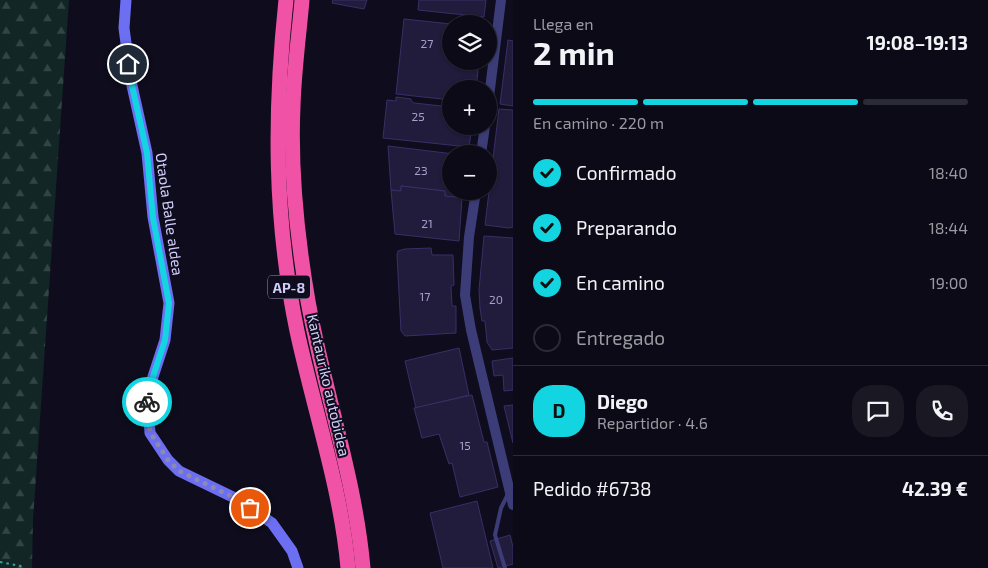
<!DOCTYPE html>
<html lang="es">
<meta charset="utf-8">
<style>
:root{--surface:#0b0a16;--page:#191823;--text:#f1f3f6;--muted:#9a9aa1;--line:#2b2b35;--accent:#13d5e1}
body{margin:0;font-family:"Exo 2",sans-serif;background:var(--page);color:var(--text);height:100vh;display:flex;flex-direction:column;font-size:19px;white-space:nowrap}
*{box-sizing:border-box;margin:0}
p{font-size:16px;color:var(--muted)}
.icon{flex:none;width:28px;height:28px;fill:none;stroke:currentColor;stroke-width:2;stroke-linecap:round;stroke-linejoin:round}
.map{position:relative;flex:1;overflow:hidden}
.details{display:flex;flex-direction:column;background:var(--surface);width:475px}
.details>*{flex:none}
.buttons{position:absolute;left:442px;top:15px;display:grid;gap:10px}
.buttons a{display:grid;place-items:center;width:55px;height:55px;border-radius:50%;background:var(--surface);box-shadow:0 1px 4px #0004,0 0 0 1px var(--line);font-size:25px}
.pin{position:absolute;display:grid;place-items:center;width:42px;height:42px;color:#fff;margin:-21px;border:2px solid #fff;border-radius:50%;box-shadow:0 1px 5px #0007}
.courier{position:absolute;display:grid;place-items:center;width:50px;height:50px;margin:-25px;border:4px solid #13d5e1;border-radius:50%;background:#fff;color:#222;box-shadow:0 1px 6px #0007}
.summary em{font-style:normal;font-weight:700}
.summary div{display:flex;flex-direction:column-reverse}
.summary{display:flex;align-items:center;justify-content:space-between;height:85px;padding:0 20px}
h1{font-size:32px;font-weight:700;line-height:38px}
.bar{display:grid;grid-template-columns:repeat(4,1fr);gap:8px 5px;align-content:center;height:60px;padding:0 20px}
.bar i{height:6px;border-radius:4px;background:var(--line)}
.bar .active{background:var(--accent)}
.bar p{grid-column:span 4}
.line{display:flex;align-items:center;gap:12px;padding:0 20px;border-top:1px solid var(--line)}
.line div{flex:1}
.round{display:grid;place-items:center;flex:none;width:52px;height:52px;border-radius:20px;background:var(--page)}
ol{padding:0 20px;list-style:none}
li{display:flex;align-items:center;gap:15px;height:55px}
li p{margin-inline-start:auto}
li .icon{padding:5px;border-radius:50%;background:var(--accent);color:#111;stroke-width:4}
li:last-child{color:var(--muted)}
li i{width:28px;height:28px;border:2px solid var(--line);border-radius:50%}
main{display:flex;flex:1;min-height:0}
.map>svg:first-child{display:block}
.forest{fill:url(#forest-firs)}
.building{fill:#211b3c;stroke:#382f66}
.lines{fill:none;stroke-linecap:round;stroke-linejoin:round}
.path{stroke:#37a59a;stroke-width:2;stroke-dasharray:2.5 4;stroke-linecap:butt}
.service{stroke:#3c3d78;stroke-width:4}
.tertiary{stroke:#3c3d78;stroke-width:10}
.secondary{stroke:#6d6ff3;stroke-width:11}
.motorway{stroke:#f053a5;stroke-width:15}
.done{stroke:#8d8aad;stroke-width:5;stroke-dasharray:0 9}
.route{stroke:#13d5e1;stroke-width:6}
.labels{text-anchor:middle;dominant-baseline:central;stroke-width:4;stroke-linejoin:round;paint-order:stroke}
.number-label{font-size:12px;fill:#a5a1cb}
.shield{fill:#0f0d1d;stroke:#9794b8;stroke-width:1}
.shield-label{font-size:14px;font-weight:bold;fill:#d1cefb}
.street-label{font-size:15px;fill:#d1cefb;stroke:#0f0d1d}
</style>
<main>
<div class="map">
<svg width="513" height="568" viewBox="0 0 513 568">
<defs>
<pattern id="forest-firs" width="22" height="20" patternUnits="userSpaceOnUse" patternTransform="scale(1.25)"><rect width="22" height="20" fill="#112625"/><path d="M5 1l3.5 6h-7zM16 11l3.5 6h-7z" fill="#334446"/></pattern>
</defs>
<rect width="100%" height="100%" fill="#0f0d1d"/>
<path class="forest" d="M 0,0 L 69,0 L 33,520 L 32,568 L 0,568 Z"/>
<g class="building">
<path d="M 333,0 L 367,0 L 364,9 L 332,3 Z"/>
<path d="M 419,0 L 486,0 L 484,17 L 418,10 Z"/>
<path d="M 404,19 L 451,24 L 451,61 L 479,61 L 476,89 L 451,89 L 451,100 L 396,94 Z"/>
<path d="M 508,40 L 513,41 L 513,106 L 500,104 Z"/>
<path d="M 396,97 L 411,99 L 411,101 L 414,103 L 451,107 L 451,126 L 472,126 L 469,147 L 383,138 L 387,100 L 396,101 Z"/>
<path d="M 499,109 L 513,110 L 513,227 L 509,228 L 485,225 Z"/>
<path d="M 388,146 L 454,154 L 451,154 L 451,191 L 464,191 L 462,198 L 445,196 L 445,191 L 401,186 L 401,191 L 391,190 Z"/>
<path d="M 401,186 L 445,191 L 445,196 L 462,198 L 459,241 L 395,234 L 391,190 L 401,191 Z"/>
<path d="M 484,236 L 513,238 L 513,348 L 492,350 L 487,342 L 485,321 L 482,321 L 480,308 L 479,290 Z"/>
<path d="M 431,248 L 432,255 L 453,255 L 454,285 L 451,286 L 452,306 L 456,306 L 456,333 L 405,336 L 401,331 L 397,255 L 398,251 L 405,249 Z"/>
<path d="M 459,348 L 469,395 L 416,408 L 405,361 Z"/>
<path d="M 513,358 L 513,390 L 504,391 L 503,375 L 494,376 L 492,361 Z"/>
<path d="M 472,395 L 484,442 L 487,442 L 498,487 L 460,497 L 452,463 L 449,464 L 439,434 L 422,438 L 414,408 Z"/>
<path d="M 513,405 L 513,443 L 504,406 Z"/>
<path d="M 477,501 L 493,568 L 443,568 L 430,513 Z"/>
<path d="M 510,535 L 513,547 L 513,564 L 498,568 L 490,541 Z"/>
</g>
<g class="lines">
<path class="path" d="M 0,562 L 20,566 L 24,568"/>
<path class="service" d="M 505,568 L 495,535 L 501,508 L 508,494"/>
<g class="tertiary">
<path d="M 489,97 L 501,0"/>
<path d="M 481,154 L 485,126"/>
<path d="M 476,191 L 469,237 L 465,295 L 471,330 L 513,505"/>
</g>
<path class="secondary" d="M 126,0 L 124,28 L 131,81 L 147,153 L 153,217 L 169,303 L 165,340 L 147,395 L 150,433 L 168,460 L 179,471 L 239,500 L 272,523 L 292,551 L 298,568"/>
<g class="motorway">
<path d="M 286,0 C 274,113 274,220 297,331 C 314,410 341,488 348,568"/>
<path d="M 302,0 C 299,35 294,70 293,106 C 290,171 297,237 308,301 C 324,391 355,477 363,568"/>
</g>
</g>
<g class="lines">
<path class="done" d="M 147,402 L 150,432 L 168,460 L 179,471 L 239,500 L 250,508"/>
<path class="route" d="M 128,64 L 131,81 L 147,153 L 153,218 L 169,303 L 165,340 L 147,395 L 147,402"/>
</g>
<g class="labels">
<g class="number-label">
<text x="427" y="43">27</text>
<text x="418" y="116">25</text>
<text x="421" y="170">23</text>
<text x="427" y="223">21</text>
<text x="425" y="296">17</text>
<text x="496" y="299">20</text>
<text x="465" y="445">15</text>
</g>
<rect class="shield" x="268" y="275.5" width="42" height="23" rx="4"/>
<g class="shield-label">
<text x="289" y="287">AP-8</text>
</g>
<g class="street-label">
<text transform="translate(170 214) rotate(82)">Otaola Balle aldea</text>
<text transform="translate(329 385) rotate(77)">Kantauriko autobidea</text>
</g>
</g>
</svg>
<div class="buttons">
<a><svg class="icon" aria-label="layers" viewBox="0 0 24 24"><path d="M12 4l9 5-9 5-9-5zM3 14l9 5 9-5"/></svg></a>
<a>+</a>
<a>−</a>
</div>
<div class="pin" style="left:250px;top:508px;background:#ea580c"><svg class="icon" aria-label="bag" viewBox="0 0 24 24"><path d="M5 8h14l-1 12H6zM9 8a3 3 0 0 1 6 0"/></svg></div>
<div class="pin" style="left:128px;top:64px;background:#1f2937"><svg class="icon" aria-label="home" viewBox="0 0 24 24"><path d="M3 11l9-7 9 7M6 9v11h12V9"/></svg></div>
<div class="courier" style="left:147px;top:402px"><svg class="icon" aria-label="bike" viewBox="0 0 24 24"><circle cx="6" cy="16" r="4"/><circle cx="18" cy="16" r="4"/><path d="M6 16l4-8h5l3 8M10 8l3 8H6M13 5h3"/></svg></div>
</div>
<section class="details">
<div class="summary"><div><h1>2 min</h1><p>Llega en</p></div><em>19:08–19:13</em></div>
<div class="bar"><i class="active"></i><i class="active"></i><i class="active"></i><i></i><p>En camino · 220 m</p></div>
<ol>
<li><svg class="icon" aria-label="check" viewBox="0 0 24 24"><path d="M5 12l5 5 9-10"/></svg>Confirmado<p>18:40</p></li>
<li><svg class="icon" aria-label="check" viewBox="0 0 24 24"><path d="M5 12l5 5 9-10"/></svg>Preparando<p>18:44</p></li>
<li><svg class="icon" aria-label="check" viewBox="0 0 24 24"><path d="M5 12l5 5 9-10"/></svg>En camino<p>19:00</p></li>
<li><i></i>Entregado</li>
</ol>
<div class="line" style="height:90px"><b class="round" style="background:var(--accent);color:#111">D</b><div><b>Diego</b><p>Repartidor · 4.6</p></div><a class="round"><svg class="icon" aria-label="chat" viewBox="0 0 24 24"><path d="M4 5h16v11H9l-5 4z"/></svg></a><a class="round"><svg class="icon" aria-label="phone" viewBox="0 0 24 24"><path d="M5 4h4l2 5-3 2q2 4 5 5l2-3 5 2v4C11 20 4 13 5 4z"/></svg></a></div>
<div class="line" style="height:65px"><div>Pedido #6738</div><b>42.39 €</b></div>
</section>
</main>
